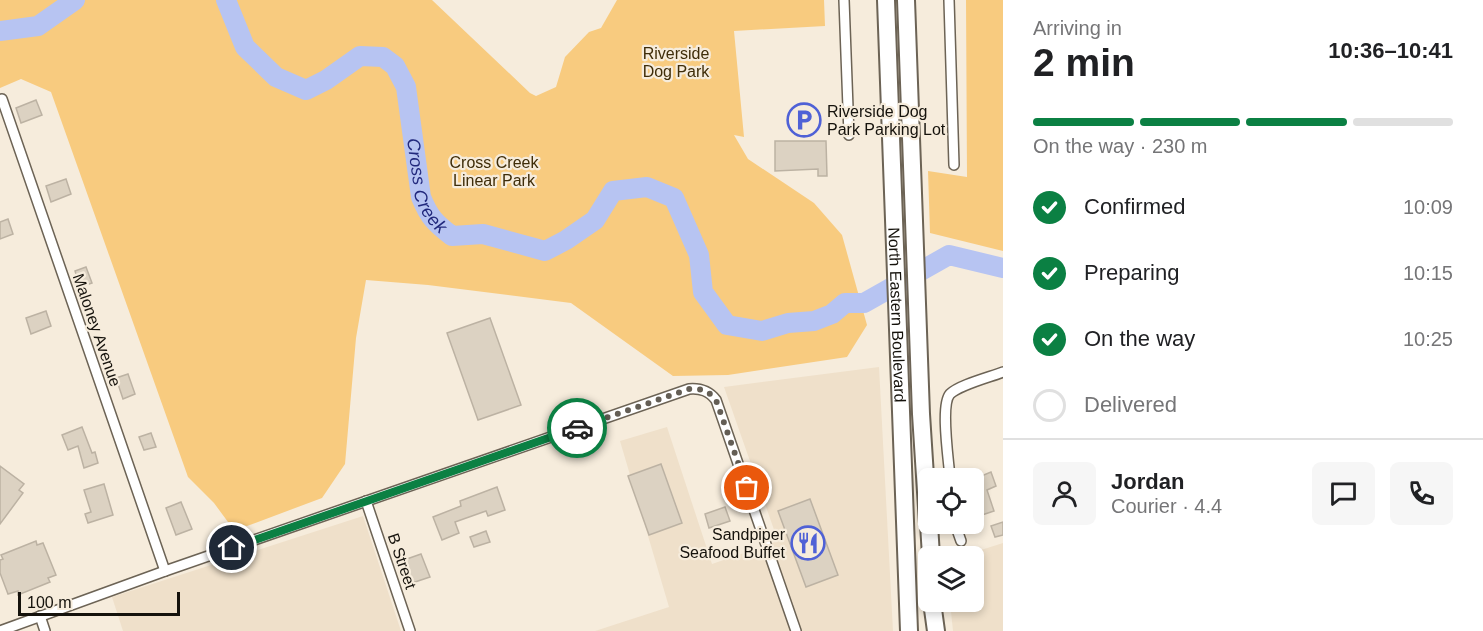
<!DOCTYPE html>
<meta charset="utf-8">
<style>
:root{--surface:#fff;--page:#f6f6f6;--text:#202124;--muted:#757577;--line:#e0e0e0;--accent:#0b8043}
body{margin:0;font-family:Arial,sans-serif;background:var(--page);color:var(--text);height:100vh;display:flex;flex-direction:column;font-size:22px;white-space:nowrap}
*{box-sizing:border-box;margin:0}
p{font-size:20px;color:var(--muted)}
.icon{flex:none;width:33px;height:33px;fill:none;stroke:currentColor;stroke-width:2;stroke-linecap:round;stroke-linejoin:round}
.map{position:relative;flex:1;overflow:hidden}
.panel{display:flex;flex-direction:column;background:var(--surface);width:480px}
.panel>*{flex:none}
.tools{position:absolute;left:918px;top:468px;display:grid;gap:12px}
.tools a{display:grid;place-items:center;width:66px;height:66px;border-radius:9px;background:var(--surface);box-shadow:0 3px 9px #0003;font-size:30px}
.scale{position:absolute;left:18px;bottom:15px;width:162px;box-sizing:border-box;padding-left:6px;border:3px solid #15120c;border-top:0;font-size:16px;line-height:21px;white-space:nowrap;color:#15120c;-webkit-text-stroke:4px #f6ecdc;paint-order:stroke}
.pin{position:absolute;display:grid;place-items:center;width:51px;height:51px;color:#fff;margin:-26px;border:3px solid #fff;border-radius:50%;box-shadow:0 2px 6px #0007}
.courier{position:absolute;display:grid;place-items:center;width:60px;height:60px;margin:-30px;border:4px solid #0b8043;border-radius:50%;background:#fff;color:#222;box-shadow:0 2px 8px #0007}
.headline em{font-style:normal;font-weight:800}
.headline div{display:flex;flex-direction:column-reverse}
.headline{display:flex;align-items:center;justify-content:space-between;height:102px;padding:0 30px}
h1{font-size:39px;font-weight:800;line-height:45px}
.bar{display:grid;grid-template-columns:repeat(4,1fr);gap:9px 6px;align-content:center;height:72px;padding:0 30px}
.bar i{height:8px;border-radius:4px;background:var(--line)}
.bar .selected{background:var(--accent)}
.bar p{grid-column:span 4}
.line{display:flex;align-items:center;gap:15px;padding:0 30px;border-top:2px solid var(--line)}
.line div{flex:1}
.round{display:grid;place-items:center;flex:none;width:63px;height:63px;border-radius:9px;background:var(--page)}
ol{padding:0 30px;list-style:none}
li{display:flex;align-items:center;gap:18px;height:66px}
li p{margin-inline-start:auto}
li .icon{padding:6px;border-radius:50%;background:var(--accent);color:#fff;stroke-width:4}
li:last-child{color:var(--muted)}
li i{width:33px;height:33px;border:3px solid var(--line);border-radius:50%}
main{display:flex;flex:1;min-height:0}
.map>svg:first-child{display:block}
.built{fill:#efe0ca}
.green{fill:#f8cb7f}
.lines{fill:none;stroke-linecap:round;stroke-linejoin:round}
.river{stroke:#b7c4f2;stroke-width:20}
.building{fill:#dcd2c2;stroke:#bcb2a3;stroke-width:1.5}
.minor-casing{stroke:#6c6355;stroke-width:12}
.motorway-casing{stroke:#6c6355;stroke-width:20}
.minor{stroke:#fff;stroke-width:9}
.motorway{stroke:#fff;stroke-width:16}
.done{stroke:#645e55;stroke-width:6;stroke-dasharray:0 10.8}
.route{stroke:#0b8043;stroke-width:8}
.labels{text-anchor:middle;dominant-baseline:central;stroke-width:4.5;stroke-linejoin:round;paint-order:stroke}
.park-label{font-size:16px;fill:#3f2d09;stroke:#f6ecdc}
.poi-label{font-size:16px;fill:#15120c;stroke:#f6ecdc;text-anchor:start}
.street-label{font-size:16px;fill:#15120c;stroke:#f6ecdc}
.water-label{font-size:18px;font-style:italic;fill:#22297d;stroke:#f6ecdc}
</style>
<main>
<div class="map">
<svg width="1003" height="631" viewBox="0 0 1003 631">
<rect width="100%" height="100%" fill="#f6ecdc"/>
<g class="built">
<path d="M 879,367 L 893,631 L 595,631 L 669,607 L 620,441 L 667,427 L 712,564 L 778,541 L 724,387 Z"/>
<path d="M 363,516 L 401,631 L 123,631 L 112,597 Z"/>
<path d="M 1003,543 L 1003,631 L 953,631 L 950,602 L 974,602 L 974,556 L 962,556 Z"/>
</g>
<g class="green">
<path d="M 0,0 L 432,0 L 530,93 L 536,96 L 556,87 L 565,57 L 589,32 L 601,28 L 617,0 L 824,0 L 825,26 L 734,31 L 744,137 L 734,135 L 748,159 L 814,203 L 842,235 L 867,325 L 847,357 L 728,375 L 673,376 L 571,303 L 428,285 L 366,280 L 356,338 L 345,464 L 322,498 L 247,526 L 228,522 L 214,503 L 188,477 L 51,92 L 21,79 L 0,88 Z"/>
<path d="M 966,0 L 1003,0 L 1003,251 L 930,233 L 928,171 L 967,177 Z"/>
</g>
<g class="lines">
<g class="river">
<path id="s1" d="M 226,0 L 245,47 L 276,77 L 306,90 L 326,80 L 360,56 L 383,57 L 395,66 L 406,87 L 421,197 C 429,217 435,223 452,236 L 483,234 L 545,251 L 566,240 L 595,220 L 613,191 L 647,187 L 674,198 L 699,255 L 703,292 L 727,325 L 762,331 L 788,323 L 814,321 L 832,314 L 845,303 L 864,303 L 949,255 L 1003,268"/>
<path d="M 0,31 L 38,26 L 75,0"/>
</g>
</g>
<g class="building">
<path d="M 36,100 L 42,115 L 21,123 L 16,108 Z"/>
<path d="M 775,141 L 826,141 L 827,176 L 818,176 L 818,169 L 775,171 Z"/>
<path d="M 66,179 L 71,194 L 51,202 L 46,186 Z"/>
<path d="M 8,219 L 13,234 L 0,239 L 0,222 Z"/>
<path d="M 86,267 L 92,283 L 80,287 L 75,271 Z"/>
<path d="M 46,311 L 51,326 L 31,334 L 26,318 Z"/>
<path d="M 490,318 L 521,405 L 478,420 L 447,333 Z"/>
<path d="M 128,374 L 135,394 L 123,399 L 116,378 Z"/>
<path d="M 82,427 L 92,453 L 95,452 L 98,463 L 84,468 L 78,446 L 68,450 L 62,435 Z"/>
<path d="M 151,433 L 156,447 L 144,450 L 139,437 Z"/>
<path d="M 661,464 L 682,523 L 649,535 L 628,476 Z"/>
<path d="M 0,466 L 24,484 L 19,490 L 23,493 L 0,524 Z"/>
<path d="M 991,472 L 996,486 L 987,490 L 994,511 L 976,517 L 974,506 L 978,504 L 974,492 L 974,479 Z"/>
<path d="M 104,484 L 113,515 L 88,523 L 85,514 L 91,512 L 84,490 Z"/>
<path d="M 497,487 L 505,510 L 488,516 L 486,511 L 455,522 L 459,533 L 442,540 L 433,517 L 461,506 L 460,501 Z"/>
<path d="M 810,499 L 838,575 L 806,587 L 778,511 Z"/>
<path d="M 181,502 L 192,529 L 176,535 L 166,508 Z"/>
<path d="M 725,507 L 730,521 L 709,528 L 705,514 Z"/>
<path d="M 1003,522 L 1003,535 L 995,537 L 991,526 Z"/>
<path d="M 486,531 L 490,542 L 474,547 L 470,537 Z"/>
<path d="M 36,541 L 37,545 L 43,543 L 56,575 L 48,578 L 50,582 L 18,595 L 18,591 L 8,594 L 0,573 L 0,560 L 3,559 L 1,555 Z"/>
<path d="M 421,554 L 430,577 L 412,583 L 404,560 Z"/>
</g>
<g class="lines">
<g class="minor-casing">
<g id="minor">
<path d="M 844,0 L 849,135"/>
<path d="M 949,0 L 954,165"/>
<path d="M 2,99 L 165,571"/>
<path d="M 950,478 C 949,462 940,405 950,394 C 959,385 990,377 1003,372"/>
<path d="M 366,501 L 410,631"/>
<path d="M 955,524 L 961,541"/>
<path d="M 40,616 L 45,631"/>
<path d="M 0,631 L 165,571 L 689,389 C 701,388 709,391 716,400 L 796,631"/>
</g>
</g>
<g class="motorway-casing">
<g id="motorway">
<path id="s2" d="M 886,0 L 909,631"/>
<path d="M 906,0 L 921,414 L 928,523"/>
<path d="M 929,524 L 931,556"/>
<path d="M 932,602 L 936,631"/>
</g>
</g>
<use href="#minor" class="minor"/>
<use href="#motorway" class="motorway"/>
</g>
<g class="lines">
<path class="done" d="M 577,428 L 689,389 C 701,388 709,391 716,400 L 747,488"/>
<path class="route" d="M 232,548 L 577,428"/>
</g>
<defs>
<g id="parking-ring" transform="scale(1.725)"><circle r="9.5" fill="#f6ecdc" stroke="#4f61d6" stroke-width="1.5"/><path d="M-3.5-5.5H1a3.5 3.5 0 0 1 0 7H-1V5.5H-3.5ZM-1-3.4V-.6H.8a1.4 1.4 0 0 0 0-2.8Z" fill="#4f61d6"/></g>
<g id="restaurant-ring" transform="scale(1.725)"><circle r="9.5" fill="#f6ecdc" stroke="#4f61d6" stroke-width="1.5"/><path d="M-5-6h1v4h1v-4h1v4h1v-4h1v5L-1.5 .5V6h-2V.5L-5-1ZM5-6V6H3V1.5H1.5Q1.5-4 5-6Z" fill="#4f61d6"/></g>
</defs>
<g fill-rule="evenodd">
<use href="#parking-ring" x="804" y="120"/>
<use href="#restaurant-ring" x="808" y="543"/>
</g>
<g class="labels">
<g class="park-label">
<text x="676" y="53">Riverside<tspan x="676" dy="18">Dog Park</tspan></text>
<text x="494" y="162">Cross Creek<tspan x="494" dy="18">Linear Park</tspan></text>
</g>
<g class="poi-label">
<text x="827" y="111">Riverside Dog<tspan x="827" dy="18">Park Parking Lot</tspan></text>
<text x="785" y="534" text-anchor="end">Sandpiper<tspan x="785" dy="18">Seafood Buffet</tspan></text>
</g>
<g class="street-label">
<text stroke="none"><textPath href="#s2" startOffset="315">North Eastern Boulevard</textPath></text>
<text transform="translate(97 330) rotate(71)">Maloney Avenue</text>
<text transform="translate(402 561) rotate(71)">B Street</text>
</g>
<g class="water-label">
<text stroke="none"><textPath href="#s1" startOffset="354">Cross Creek</textPath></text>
</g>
</g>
</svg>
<div class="tools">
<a><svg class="icon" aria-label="locate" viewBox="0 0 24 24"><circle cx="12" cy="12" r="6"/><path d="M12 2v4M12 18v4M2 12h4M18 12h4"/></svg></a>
<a><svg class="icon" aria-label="layers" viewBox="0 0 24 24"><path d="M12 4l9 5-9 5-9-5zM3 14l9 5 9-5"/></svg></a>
</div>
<div class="scale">100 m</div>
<div class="pin" style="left:747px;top:488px;background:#ea580c"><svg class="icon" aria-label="bag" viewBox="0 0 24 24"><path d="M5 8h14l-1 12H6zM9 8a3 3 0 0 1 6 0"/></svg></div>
<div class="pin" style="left:232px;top:548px;background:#1f2937"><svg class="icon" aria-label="home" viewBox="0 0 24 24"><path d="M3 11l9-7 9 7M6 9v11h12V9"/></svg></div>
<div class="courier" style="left:577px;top:428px"><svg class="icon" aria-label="car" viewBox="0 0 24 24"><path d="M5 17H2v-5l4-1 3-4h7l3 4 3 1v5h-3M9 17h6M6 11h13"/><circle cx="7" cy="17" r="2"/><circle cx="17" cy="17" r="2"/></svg></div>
</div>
<section class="panel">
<div class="headline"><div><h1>2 min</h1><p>Arriving in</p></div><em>10:36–10:41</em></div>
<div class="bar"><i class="selected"></i><i class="selected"></i><i class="selected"></i><i></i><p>On the way · 230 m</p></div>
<ol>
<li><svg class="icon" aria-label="check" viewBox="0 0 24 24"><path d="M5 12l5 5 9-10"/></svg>Confirmed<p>10:09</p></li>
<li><svg class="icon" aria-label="check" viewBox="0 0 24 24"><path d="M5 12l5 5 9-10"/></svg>Preparing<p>10:15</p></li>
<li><svg class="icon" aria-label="check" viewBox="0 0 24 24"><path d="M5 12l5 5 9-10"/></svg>On the way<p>10:25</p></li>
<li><i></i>Delivered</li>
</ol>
<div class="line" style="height:108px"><a class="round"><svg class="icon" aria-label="person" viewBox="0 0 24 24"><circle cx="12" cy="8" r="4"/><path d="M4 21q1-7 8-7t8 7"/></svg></a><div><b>Jordan</b><p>Courier · 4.4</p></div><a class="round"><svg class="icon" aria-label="chat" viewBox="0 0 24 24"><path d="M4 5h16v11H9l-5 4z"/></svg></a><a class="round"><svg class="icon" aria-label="phone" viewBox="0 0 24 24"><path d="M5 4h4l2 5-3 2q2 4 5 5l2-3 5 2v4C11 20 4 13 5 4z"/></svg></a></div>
</section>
</main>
